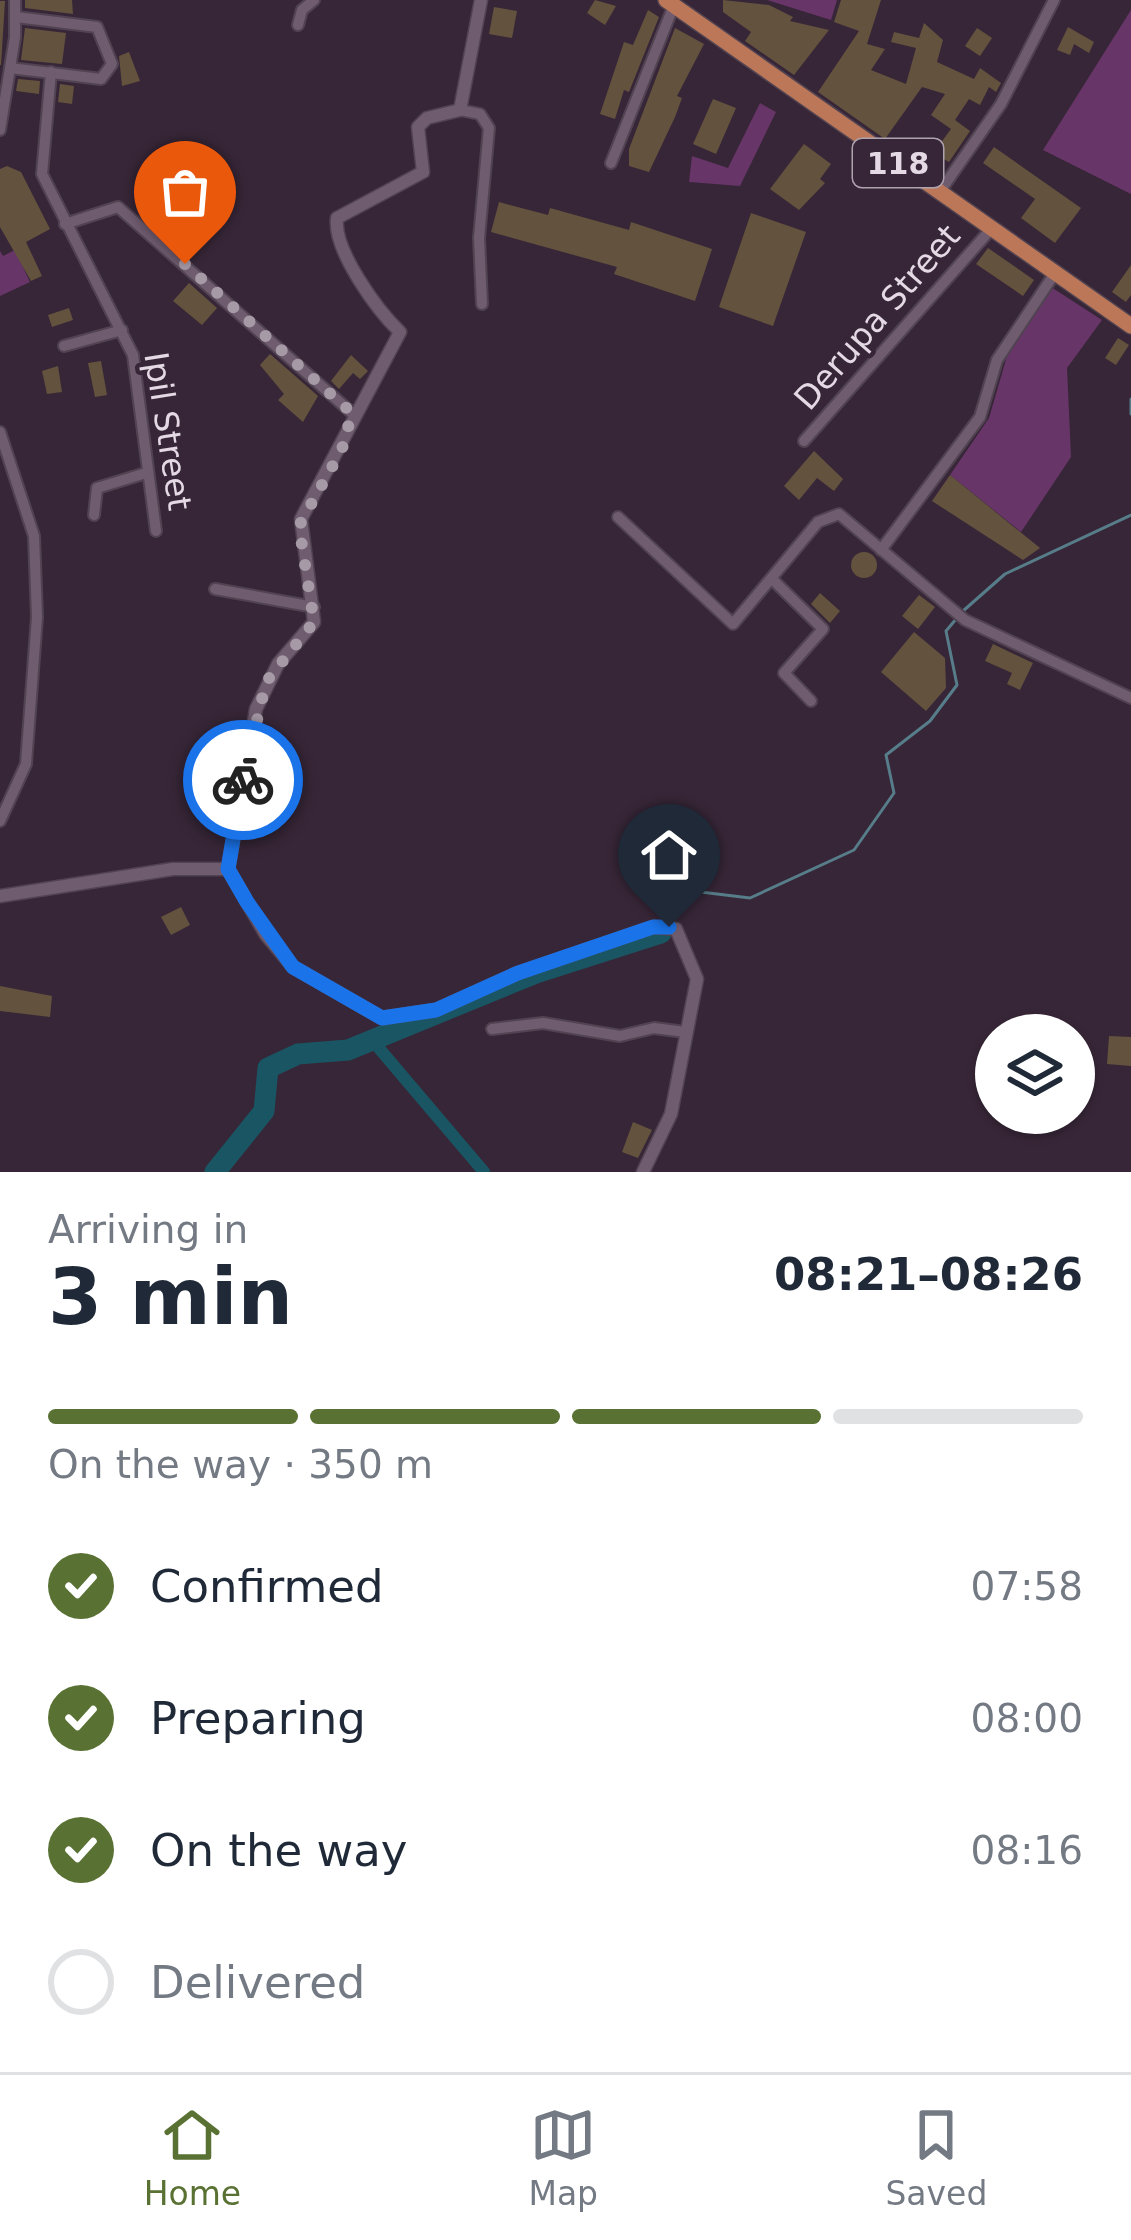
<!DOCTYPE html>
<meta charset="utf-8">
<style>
:root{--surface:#fff;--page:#f6f6f7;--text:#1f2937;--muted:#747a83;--line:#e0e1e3;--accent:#597132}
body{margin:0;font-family:"DejaVu Sans",sans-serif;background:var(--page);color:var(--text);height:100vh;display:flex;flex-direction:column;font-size:45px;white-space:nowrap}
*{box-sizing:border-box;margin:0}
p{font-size:39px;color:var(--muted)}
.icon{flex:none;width:66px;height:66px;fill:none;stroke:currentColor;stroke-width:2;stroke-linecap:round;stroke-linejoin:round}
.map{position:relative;height:1172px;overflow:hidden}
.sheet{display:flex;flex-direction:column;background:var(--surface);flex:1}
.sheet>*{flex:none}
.buttons{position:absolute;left:975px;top:1014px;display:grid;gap:24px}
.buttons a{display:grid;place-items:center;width:120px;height:120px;border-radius:50%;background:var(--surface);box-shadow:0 3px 9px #0004;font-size:60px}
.pin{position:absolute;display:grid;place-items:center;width:102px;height:102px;color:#fff;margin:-123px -51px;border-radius:50% 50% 50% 0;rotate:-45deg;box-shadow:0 0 12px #0007}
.pin .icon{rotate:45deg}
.courier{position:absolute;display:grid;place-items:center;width:120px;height:120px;margin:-60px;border:9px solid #1a73e8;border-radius:50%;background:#fff;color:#222;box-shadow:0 3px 15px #0007}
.headline em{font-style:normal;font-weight:600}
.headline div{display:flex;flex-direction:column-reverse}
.headline{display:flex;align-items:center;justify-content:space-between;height:204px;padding:0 48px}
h1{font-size:78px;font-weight:600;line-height:90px}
.bar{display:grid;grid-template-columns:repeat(4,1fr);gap:18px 12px;align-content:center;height:144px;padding:0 48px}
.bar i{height:15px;border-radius:9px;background:var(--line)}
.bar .on{background:var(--accent)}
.bar p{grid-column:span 4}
ol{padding:0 48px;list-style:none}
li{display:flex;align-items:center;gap:36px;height:132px}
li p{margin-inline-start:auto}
li .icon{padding:12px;border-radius:50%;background:var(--accent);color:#fff;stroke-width:4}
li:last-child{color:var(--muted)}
li i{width:66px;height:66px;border:6px solid var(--line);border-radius:50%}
.dock{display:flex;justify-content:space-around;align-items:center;height:168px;border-top:3px solid var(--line);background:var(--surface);font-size:33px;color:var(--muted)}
.dock a{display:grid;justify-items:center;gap:6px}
.dock .on{color:var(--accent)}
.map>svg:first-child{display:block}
.green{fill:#673568}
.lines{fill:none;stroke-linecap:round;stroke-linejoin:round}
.stream{stroke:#567d89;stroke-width:3}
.canal{stroke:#195562;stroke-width:12}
.river{stroke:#195562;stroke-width:21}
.building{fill:#63523d}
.minor-casing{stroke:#514351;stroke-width:14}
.tertiary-casing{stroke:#514351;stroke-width:15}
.primary-casing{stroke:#514351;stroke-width:18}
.minor{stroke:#6f5c6f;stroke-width:10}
.tertiary{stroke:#6f5c6f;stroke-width:12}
.primary{stroke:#bb7757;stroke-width:15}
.done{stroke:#a79aa7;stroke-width:12;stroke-dasharray:0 21.6}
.route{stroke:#1a73e8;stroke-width:15}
.labels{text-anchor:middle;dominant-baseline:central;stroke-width:9;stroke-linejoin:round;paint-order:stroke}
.shield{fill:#372637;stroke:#b0a3b0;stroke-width:3}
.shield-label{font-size:30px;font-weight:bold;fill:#e4d9e4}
.street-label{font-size:33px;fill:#e4d9e4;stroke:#372637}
</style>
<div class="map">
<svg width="1131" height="1172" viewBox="0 0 1131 1172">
<rect width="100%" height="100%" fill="#372637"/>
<g class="green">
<path d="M 767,0 L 837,0 L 831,20 Z"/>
<path d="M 1131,10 L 1131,194 L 1043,150 Z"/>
<path d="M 760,103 L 776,112 L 740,186 L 689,182 L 692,156 L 728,168 Z"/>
<path d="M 15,250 L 30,282 L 0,296 L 0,251 L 3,256 Z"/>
<path d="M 1051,287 L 1102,320 L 1067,368 L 1071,457 L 1021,532 L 950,475 L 989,418 L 1007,356 Z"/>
</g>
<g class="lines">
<g class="stream">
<path d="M 1131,399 L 1131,414"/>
<path d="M 963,611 L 1005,574 L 1131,515"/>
<path d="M 668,888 L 750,898 L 854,850 L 894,793 L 886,755 L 930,721 L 957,685 L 946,631 L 957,618"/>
<path d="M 660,889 L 664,918"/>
</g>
<path class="canal" d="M 372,1040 L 484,1172"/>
<path class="river" d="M 215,1172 L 264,1111 L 268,1068 L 298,1054 L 348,1050 L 536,973 L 661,933"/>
</g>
<g class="building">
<path d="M 25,0 L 72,0 L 73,14 L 25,8 Z"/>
<path d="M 595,0 L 616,6 L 605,25 L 587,13 Z"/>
<path d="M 723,0 L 769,5 L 793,17 L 790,21 L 829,30 L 794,75 L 745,41 L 751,32 L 723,12 Z"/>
<path d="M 841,0 L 881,0 L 867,44 L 885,49 L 871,70 L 906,84 L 916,48 L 891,42 L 894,32 L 919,38 L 924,23 L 943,40 L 937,62 L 974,79 L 980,68 L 1001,83 L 996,92 L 989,87 L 980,105 L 969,99 L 955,120 L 970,131 L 949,162 L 942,158 L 933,172 L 924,166 L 951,129 L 931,115 L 945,94 L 922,87 L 885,139 L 818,92 L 859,31 L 834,22 Z"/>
<path d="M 0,1 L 5,1 L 1,65 L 0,65 Z"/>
<path d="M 494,7 L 517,11 L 512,38 L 489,34 Z"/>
<path d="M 648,10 L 659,17 L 629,92 L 624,90 L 615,119 L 600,114 L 624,42 L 633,45 Z"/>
<path d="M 1068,27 L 1094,42 L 1089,53 L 1074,44 L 1070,55 L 1057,50 Z"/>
<path d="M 25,28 L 66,33 L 62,64 L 21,60 Z"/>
<path d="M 675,28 L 704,44 L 677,96 L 682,98 L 675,117 L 649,172 L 629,166 L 629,149 Z"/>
<path d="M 977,28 L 992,38 L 980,56 L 965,46 Z"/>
<path d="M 129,52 L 140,81 L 122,86 L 119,56 Z"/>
<path d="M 18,79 L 40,81 L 39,94 L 16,91 Z"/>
<path d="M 60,84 L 74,86 L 72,104 L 58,102 Z"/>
<path d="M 713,99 L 736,108 L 716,154 L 693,144 Z"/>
<path d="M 804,144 L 831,164 L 820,179 L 825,183 L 799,210 L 770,189 Z"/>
<path d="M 994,147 L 1081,208 L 1055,243 L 1021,218 L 1035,199 L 983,163 Z"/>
<path d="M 7,166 L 21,172 L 50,229 L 26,242 L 42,276 L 31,281 L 0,227 L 0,169 Z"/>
<path d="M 499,202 L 548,215 L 550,208 L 629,230 L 631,222 L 712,249 L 695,301 L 614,274 L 617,267 L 491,232 Z"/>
<path d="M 751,213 L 806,232 L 773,326 L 719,307 Z"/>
<path d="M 988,248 L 1034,280 L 1023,296 L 976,264 Z"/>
<path d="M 1131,265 L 1131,295 L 1126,302 L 1112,292 Z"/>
<path d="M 189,283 L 217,308 L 202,325 L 173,301 Z"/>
<path d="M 69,308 L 73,320 L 52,327 L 48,315 Z"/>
<path d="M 1118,338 L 1129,345 L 1116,365 L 1105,358 Z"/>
<path d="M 270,354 L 318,396 L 303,422 L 278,400 L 284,394 L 260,365 Z"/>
<path d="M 351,355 L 368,371 L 360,379 L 353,373 L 339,389 L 331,381 Z"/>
<path d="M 101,361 L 107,395 L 95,397 L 88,363 Z"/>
<path d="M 58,366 L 62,392 L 47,394 L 42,371 Z"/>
<path d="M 814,451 L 843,479 L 834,491 L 817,478 L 799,500 L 784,486 Z"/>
<path d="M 950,475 L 1040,548 L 1023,560 L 932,501 Z"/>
<circle cx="864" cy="565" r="13"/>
<path d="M 820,593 L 840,611 L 830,623 L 811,604 Z"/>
<path d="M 919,595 L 935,607 L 918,629 L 902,616 Z"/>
<path d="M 914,632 L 945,658 L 946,688 L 926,711 L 881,672 Z"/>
<path d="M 993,644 L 1033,663 L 1020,690 L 1007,684 L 1012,673 L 985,661 Z"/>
<path d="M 181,907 L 190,925 L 171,935 L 161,917 Z"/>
<path d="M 0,986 L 52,996 L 50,1017 L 0,1011 Z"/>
<path d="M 1109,1036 L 1131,1037 L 1131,1066 L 1107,1064 Z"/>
<path d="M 633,1122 L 652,1130 L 638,1158 L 622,1152 Z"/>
</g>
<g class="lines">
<g class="minor-casing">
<g id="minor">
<path d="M 298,25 L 302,10 L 314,0"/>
<path d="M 10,68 L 101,79 L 112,64 L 97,27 L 16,17"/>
<path d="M 51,72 L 42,174 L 133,355 L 156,531"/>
<path d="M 460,110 L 480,114 L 489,128 L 479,238 L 482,304"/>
<path d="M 0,130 L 15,37 L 15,0"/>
<path d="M 611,163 L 674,5"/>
<path d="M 939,193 L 1001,104 L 1054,0"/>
<path d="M 65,224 L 118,207 L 352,413"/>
<path d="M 64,346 L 122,330"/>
<path d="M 0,432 L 34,536 L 37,617 L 26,764 L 0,821"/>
<path d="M 804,441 L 991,229"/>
<path d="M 94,515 L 97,488 L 146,473"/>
<path d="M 618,517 L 733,624 L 818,522 L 839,514 L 965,620 L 1131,698"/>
<path d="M 881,550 L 980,417 L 997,360 L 1055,273"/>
<path d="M 772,579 L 823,629 L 784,673 L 811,701"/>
<path d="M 215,589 L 314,607"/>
<path d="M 492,1029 L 543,1023 L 620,1036 L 654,1028 L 685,1032"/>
</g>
</g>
<g class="tertiary-casing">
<g id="tertiary">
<path d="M 481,0 L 460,110 L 427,118 L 418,127 L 423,172 L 337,218 C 333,250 377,310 400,332 L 301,519 L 314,622 L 278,664 L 256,709 L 228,869 L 266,935 L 293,967 L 382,1018 L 436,1010 L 518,973 L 653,927 L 676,929 L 697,979 L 671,1114 L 643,1172"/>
<path d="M 0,896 L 173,869 L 228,869"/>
</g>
</g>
<g class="primary-casing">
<path id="primary" d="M 666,0 L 1131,326"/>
</g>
<use href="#minor" class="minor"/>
<use href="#tertiary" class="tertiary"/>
<use href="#primary" class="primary"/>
</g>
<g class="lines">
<path class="done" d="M 185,264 L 352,413 L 342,449 L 299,526 L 314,622 L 266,682 L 243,780"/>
<path class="route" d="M 243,780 L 228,869 L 247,902 L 293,967 L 382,1018 L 436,1010 L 518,973 L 653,927 L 669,927"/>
</g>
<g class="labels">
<rect class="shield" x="853" y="139" width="90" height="48" rx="9"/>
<g class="shield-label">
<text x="898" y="163">118</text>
</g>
<g class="street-label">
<text transform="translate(877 317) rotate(-49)">Derupa Street</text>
<text transform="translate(168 431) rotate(81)">Ipil Street</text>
</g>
</g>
</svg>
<div class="buttons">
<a><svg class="icon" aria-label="layers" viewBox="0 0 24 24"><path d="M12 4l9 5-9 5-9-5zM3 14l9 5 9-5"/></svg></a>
</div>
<div class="pin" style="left:185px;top:264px;background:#ea580c"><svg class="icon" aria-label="bag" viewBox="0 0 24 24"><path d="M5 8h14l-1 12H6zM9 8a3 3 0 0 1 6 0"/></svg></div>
<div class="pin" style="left:669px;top:927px;background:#1f2937"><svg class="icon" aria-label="home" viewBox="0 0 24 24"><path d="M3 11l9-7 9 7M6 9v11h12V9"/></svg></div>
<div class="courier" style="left:243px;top:780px"><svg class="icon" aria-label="bike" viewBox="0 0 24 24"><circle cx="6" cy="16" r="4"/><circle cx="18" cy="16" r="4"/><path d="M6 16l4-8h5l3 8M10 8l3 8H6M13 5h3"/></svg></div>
</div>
<section class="sheet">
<div class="headline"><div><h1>3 min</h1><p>Arriving in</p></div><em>08:21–08:26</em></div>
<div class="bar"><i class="on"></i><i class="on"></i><i class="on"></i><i></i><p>On the way · 350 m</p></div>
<ol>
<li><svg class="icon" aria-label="check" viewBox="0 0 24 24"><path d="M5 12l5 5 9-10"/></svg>Confirmed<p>07:58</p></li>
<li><svg class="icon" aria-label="check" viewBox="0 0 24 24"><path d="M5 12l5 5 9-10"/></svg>Preparing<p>08:00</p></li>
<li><svg class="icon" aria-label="check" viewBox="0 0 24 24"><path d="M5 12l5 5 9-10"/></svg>On the way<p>08:16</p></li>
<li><i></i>Delivered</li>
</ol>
</section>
<nav class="dock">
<a class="on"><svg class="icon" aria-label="home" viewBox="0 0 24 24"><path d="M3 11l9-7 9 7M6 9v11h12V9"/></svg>Home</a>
<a><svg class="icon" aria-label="map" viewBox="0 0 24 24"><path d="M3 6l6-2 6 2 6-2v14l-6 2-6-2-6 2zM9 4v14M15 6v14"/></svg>Map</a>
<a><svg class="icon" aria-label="saved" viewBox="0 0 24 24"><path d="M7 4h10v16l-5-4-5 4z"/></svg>Saved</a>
</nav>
